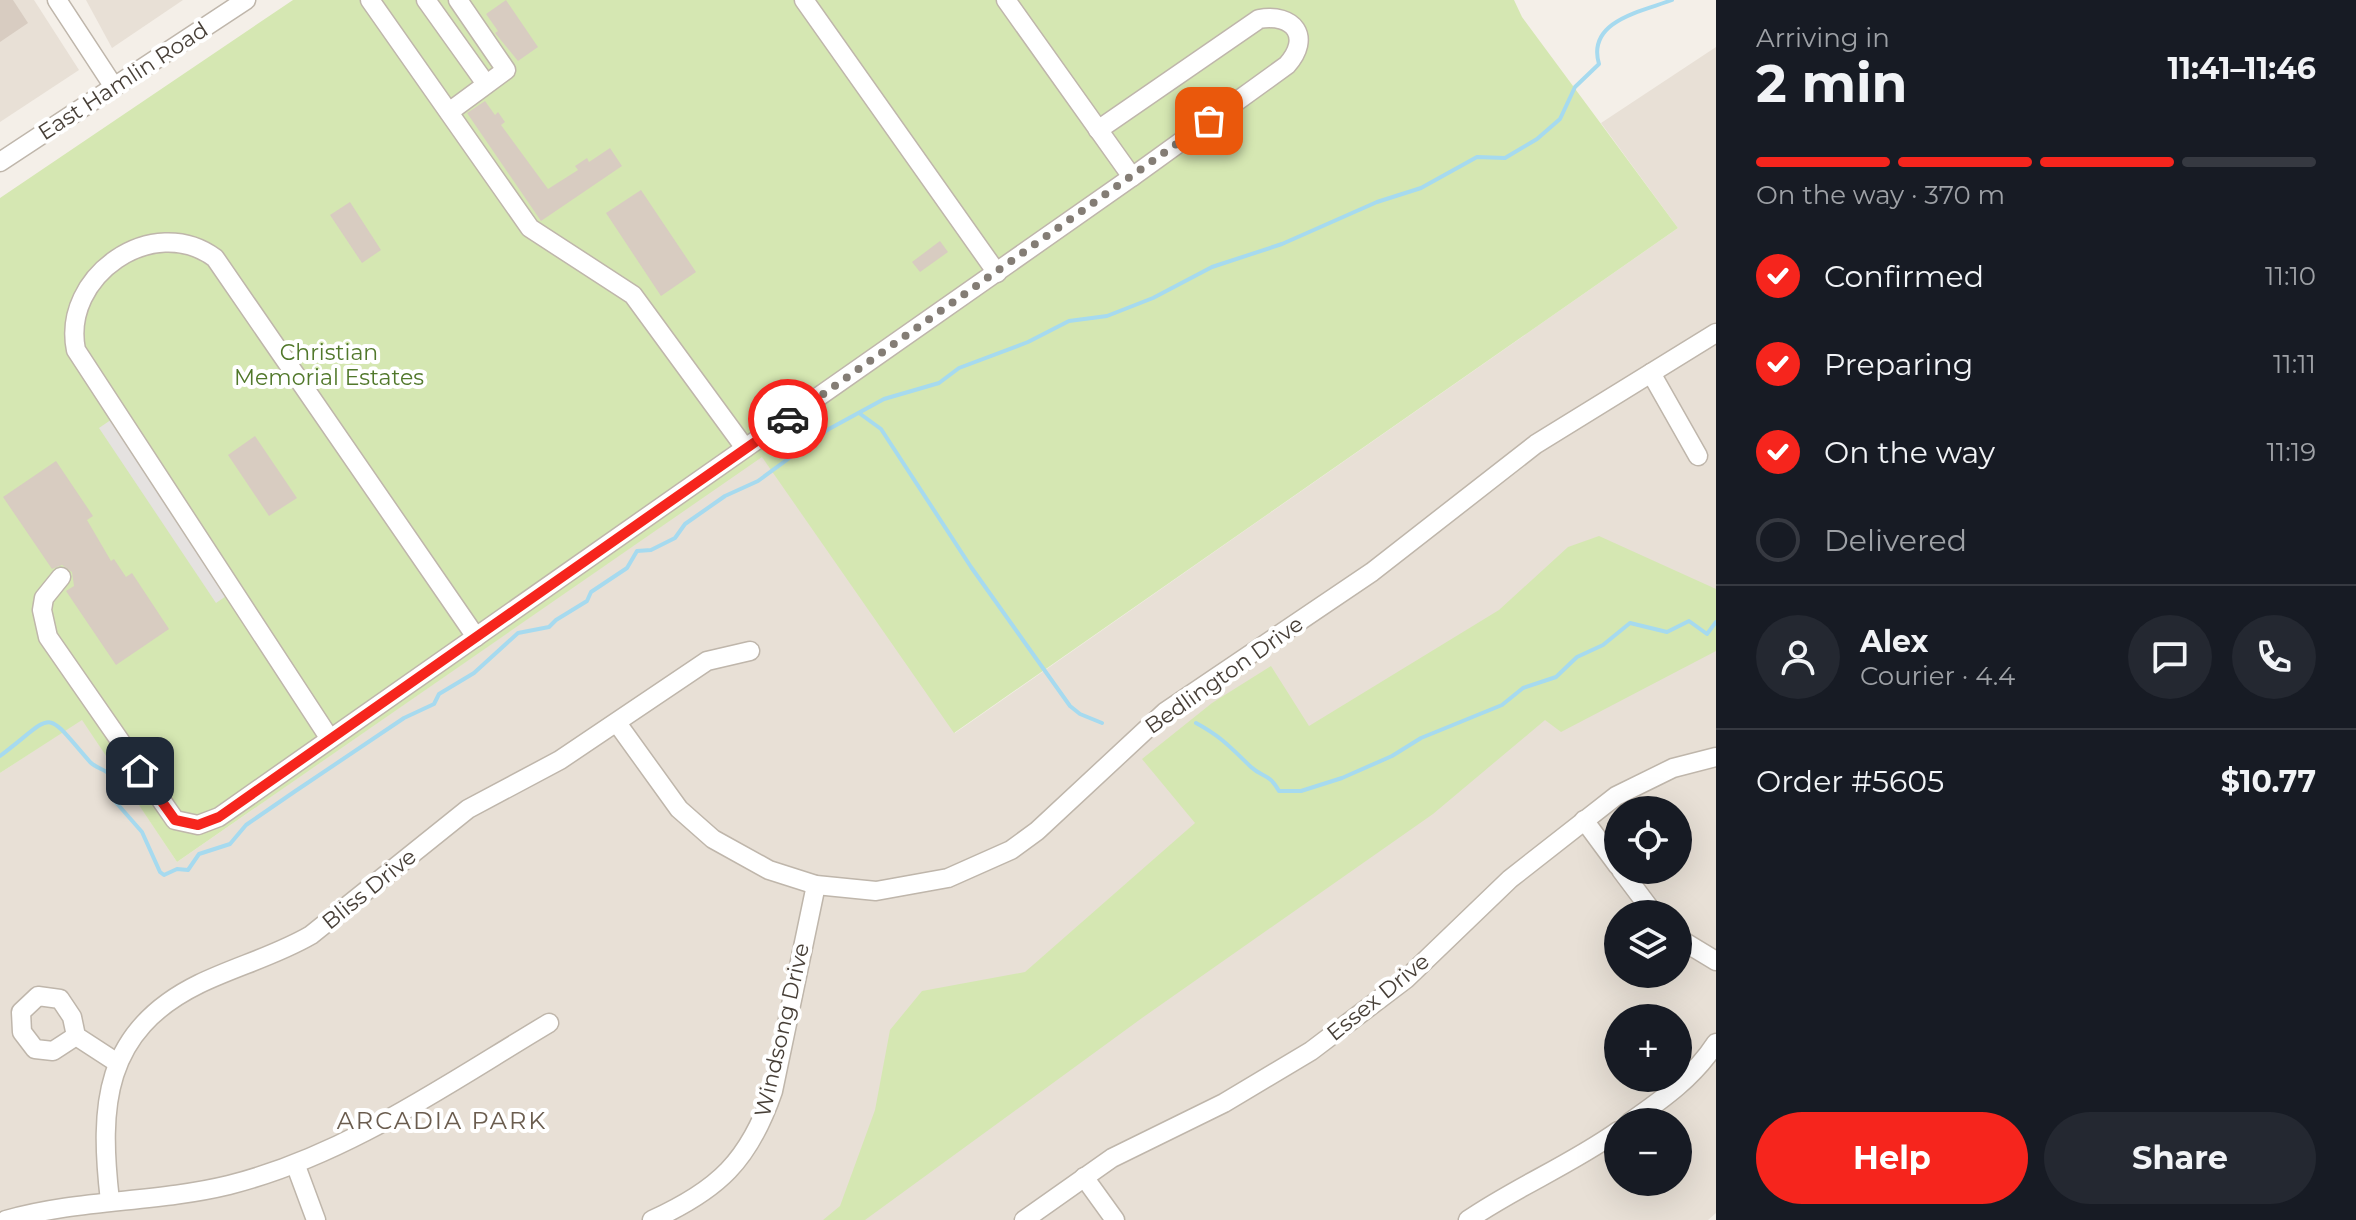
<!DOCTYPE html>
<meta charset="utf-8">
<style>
:root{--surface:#171b24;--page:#242831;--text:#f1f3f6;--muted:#9ea1a6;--line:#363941;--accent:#f6251d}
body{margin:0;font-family:Montserrat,sans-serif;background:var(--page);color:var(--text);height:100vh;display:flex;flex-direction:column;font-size:30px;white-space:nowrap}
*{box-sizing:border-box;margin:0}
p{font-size:26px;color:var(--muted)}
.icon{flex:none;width:44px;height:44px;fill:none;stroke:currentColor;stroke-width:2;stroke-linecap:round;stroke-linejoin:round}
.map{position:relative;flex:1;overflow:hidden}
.panel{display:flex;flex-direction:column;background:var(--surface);width:640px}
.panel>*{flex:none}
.controls{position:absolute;left:1604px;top:796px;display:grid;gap:16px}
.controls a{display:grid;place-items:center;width:88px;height:88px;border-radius:50%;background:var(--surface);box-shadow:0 8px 32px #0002;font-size:40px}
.pin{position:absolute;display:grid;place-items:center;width:68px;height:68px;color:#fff;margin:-34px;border-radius:16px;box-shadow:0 4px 12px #0006}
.courier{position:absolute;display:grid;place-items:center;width:80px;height:80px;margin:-40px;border:6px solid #f6251d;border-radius:50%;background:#fff;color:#222;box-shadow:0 2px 10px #0007}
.headline em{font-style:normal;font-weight:700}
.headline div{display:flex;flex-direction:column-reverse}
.headline{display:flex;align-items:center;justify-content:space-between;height:136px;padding:0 40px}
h1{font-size:52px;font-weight:700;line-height:60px}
.bar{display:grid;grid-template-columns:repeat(4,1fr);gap:12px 8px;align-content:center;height:96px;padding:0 40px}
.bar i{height:10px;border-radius:6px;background:var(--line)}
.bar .on{background:var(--accent)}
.bar p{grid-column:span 4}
.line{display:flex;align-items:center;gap:20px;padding:0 40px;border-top:2px solid var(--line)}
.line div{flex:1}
.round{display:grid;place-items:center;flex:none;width:84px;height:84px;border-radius:42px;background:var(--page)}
ol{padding:0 40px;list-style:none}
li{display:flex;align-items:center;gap:24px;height:88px}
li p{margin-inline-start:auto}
li .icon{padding:8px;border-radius:50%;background:var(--accent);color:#fff;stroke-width:4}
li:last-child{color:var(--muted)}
li i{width:44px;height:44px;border:4px solid var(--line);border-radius:50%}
.action{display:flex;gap:16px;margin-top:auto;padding:16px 40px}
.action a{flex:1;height:92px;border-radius:48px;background:var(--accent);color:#fff;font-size:32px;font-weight:700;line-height:92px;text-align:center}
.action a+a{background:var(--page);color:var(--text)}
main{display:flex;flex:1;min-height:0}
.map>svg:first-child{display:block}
.residential{fill:#e8e0d6;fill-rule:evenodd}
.green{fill:#d5e7b2}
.parking{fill:#e5e2e0}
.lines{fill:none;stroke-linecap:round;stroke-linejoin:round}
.stream{stroke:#a6daef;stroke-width:4}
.building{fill:#d8ccc1}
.minor-casing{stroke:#bfb6ab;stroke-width:21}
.minor{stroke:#fff;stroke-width:18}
.done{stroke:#847d75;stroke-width:8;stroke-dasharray:0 14.4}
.route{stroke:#f6251d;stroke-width:10}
.labels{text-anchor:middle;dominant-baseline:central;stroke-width:8;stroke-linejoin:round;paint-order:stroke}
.street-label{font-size:22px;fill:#473f37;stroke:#fff}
.park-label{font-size:22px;fill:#51782b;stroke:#fff}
.neighbourhood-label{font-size:24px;letter-spacing:2px;fill:#6a5c4e;stroke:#fff}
</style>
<main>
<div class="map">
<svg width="1716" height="1220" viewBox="0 0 1716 1220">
<rect width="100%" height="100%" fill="#f4efe8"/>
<g class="residential">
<path d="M 0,0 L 34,0 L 79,70 L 0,122 Z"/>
<path d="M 86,0 L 183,0 L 112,48 Z"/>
<path d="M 1716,47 L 1716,1213 L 1708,1220 L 0,1220 L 0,773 L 82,719 L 177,862 L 762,456 L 955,733 L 1678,228 L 1601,123 ZM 1618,810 L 1678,810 L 1678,870 L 1618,870 ZM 1618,914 L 1678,914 L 1678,974 L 1618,974 ZM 1618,1018 L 1678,1018 L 1678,1078 L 1618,1078 ZM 1618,1122 L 1678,1122 L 1678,1182 L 1618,1182 Z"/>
</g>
<g class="green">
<path d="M 293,0 L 1514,0 L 1522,17 L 1678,228 L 954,733 L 762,457 L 177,862 L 82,720 L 0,773 L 0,198 Z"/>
<path d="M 1599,536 L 1716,589 L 1716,651 L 1561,732 L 1545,720 L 1433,814 L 1142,1018 L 865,1220 L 823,1220 L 840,1206 L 875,1110 L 890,1030 L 922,991 L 1025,972 L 1195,823 L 1142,759 L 1212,703 L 1271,666 L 1309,726 L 1499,610 L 1568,547 Z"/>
</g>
<path class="parking" d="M 121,413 L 238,588 L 216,603 L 99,428 Z"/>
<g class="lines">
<g class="stream">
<path d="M 859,413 L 881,429 L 971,567 L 1070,706 L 1080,714 L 1102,723"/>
<path d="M 1196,723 C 1222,737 1231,748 1251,767 C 1263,778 1269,773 1279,791 L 1301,791 L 1342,778 L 1392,756 L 1421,738 L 1502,705 L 1523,688 L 1556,677 L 1577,657 L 1603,645 L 1630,623 L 1667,632 L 1689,621 L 1707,634 L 1716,622"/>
<path d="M 0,756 C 57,713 42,707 90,762 C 96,768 104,769 111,775 L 113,799 L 142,832 L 160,872 L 164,875 L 177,869 L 188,870 L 199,854 L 230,844 L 246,825 L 294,792 L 404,718 L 434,704 L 439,694 L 474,673 L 518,633 L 549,627 L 556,620 L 587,601 L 591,592 L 627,568 L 637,551 L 651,550 L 675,538 L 685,524 L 725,496 L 758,481 L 829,429 L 884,399 L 939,383 L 959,368 L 1028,342 L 1069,321 L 1107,316 L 1153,298 L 1212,267 L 1282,244 L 1377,202 L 1421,188 L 1477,157 L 1505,158 L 1537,139 L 1560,119 L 1575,87 L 1599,64 C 1586,20 1644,11 1672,0"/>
</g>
</g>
<g class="building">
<path d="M 0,0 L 13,0 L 28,23 L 0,42 Z"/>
<path d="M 506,0 L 538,47 L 518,61 L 495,33 L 498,31 L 486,14 Z"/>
<path d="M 485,101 L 495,115 L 498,112 L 505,122 L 501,125 L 548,189 L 578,170 L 575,166 L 587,158 L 589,162 L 610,148 L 622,166 L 541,221 L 467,113 Z"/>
<path d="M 641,190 L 696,272 L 661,296 L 606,213 Z"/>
<path d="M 350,202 L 381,250 L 362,263 L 330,215 Z"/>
<path d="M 940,241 L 948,252 L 920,272 L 912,262 Z"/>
<path d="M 255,436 L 297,498 L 269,516 L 228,455 Z"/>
<path d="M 56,461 L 93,516 L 87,520 L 111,561 L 114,559 L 126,577 L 132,573 L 169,629 L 116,665 L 66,591 L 74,586 L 72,572 L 62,565 L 52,569 L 3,497 Z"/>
</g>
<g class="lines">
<g class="minor-casing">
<g id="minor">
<path d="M 57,0 L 114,87"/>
<path d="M 370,0 L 530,228 L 633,295 L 745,448"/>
<path d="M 426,0 L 486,84"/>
<path d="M 804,0 L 997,273"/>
<path d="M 449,112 L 506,70 L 458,0"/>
<path d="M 1098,130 L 1259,19 C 1294,13 1312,37 1287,65 L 1132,177"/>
<path d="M 0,162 L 246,0"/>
<path d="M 1651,373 L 1698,456"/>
<path d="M 61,577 L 44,598 L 42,610 L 48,637 L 175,820 L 198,825 L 219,817 L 1132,177 L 1006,0"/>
<path d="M 617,723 L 679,809 L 713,839 L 769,870 L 816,885 L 876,891 L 948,878 L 1011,850 L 1037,831 L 1165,712 L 1372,572 L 1536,444 L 1716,333"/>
<path d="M 330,739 L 76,350 C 61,276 153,212 215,258 L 476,637"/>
<path d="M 1584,820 L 1618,866"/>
<path d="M 1621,870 L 1654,914"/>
<path d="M 1678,938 L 1716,961"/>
<path d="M 76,1036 L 53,1051 L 35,1049 L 22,1032 L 21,1012 L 38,996 L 60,999 L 72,1017 L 76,1036 L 116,1062"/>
<path d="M 1630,1122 C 1663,1099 1694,1077 1716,1043"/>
<path d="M 296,1166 L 316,1220"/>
<path d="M 1084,1177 L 1115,1220"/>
<path d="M 110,1201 C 99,1106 103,1031 199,984 C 236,966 275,956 311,935 L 468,809 L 560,760 L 707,661 L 750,651"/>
<path d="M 6,1220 C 79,1199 155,1203 229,1185 C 347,1155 445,1085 549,1023"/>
<path d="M 652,1220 C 718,1190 749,1161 773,1091 L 816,885"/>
<path d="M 1024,1220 L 1112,1158 L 1224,1103 L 1311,1051 L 1406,979 L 1510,879 L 1616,796 L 1673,768 L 1716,757"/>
<path d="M 1468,1220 C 1516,1187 1570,1165 1618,1131"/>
</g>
</g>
<use href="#minor" class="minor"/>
</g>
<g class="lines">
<path class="done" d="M 788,419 L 1209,121"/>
<path class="route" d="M 140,771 L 175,820 L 198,825 L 219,817 L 788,419"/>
</g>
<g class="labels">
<g class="street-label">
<text transform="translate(123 81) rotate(-33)">East Hamlin Road</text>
<text transform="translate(1224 675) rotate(-35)">Bedlington Drive</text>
<text transform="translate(369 889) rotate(-39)">Bliss Drive</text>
<text transform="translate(1378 997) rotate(-39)">Essex Drive</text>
<text transform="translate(782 1030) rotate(-77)">Windsong Drive</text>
</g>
<g class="park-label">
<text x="329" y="352">Christian<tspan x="329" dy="25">Memorial Estates</tspan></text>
</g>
<g class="neighbourhood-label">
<text x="442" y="1120">ARCADIA PARK</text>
</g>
</g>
</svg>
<div class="controls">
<a><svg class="icon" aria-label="locate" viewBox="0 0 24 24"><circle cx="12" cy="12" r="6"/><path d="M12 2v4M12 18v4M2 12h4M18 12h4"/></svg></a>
<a><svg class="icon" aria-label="layers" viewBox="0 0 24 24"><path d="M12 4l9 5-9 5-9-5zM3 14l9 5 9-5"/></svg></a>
<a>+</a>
<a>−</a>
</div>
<div class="pin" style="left:1209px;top:121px;background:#ea580c"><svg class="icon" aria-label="bag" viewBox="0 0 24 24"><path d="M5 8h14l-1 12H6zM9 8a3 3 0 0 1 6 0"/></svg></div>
<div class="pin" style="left:140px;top:771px;background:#1f2937"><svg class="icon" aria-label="home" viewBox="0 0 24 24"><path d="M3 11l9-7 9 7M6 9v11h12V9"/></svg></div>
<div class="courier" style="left:788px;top:419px"><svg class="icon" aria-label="car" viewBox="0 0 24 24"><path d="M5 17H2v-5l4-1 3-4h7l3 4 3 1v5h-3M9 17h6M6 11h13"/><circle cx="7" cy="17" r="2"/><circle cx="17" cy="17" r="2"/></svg></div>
</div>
<section class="panel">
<div class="headline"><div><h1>2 min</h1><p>Arriving in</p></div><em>11:41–11:46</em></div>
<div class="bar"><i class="on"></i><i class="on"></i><i class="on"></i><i></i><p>On the way · 370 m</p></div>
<ol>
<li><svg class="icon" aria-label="check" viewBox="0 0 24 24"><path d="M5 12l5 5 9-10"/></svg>Confirmed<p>11:10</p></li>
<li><svg class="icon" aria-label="check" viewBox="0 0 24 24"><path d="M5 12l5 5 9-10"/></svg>Preparing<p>11:11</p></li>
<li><svg class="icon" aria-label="check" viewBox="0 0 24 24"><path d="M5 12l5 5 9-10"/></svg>On the way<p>11:19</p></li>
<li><i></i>Delivered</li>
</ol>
<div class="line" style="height:144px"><a class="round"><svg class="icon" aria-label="person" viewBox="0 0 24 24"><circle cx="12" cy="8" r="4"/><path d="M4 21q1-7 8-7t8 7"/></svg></a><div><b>Alex</b><p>Courier · 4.4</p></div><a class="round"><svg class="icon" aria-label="chat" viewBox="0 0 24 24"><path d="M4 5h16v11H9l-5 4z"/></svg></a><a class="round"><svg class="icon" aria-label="phone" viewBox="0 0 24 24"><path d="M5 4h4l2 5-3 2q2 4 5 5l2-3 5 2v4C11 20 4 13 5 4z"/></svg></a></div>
<div class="line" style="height:104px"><div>Order #5605</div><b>$10.77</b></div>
<div class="action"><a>Help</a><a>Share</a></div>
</section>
</main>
